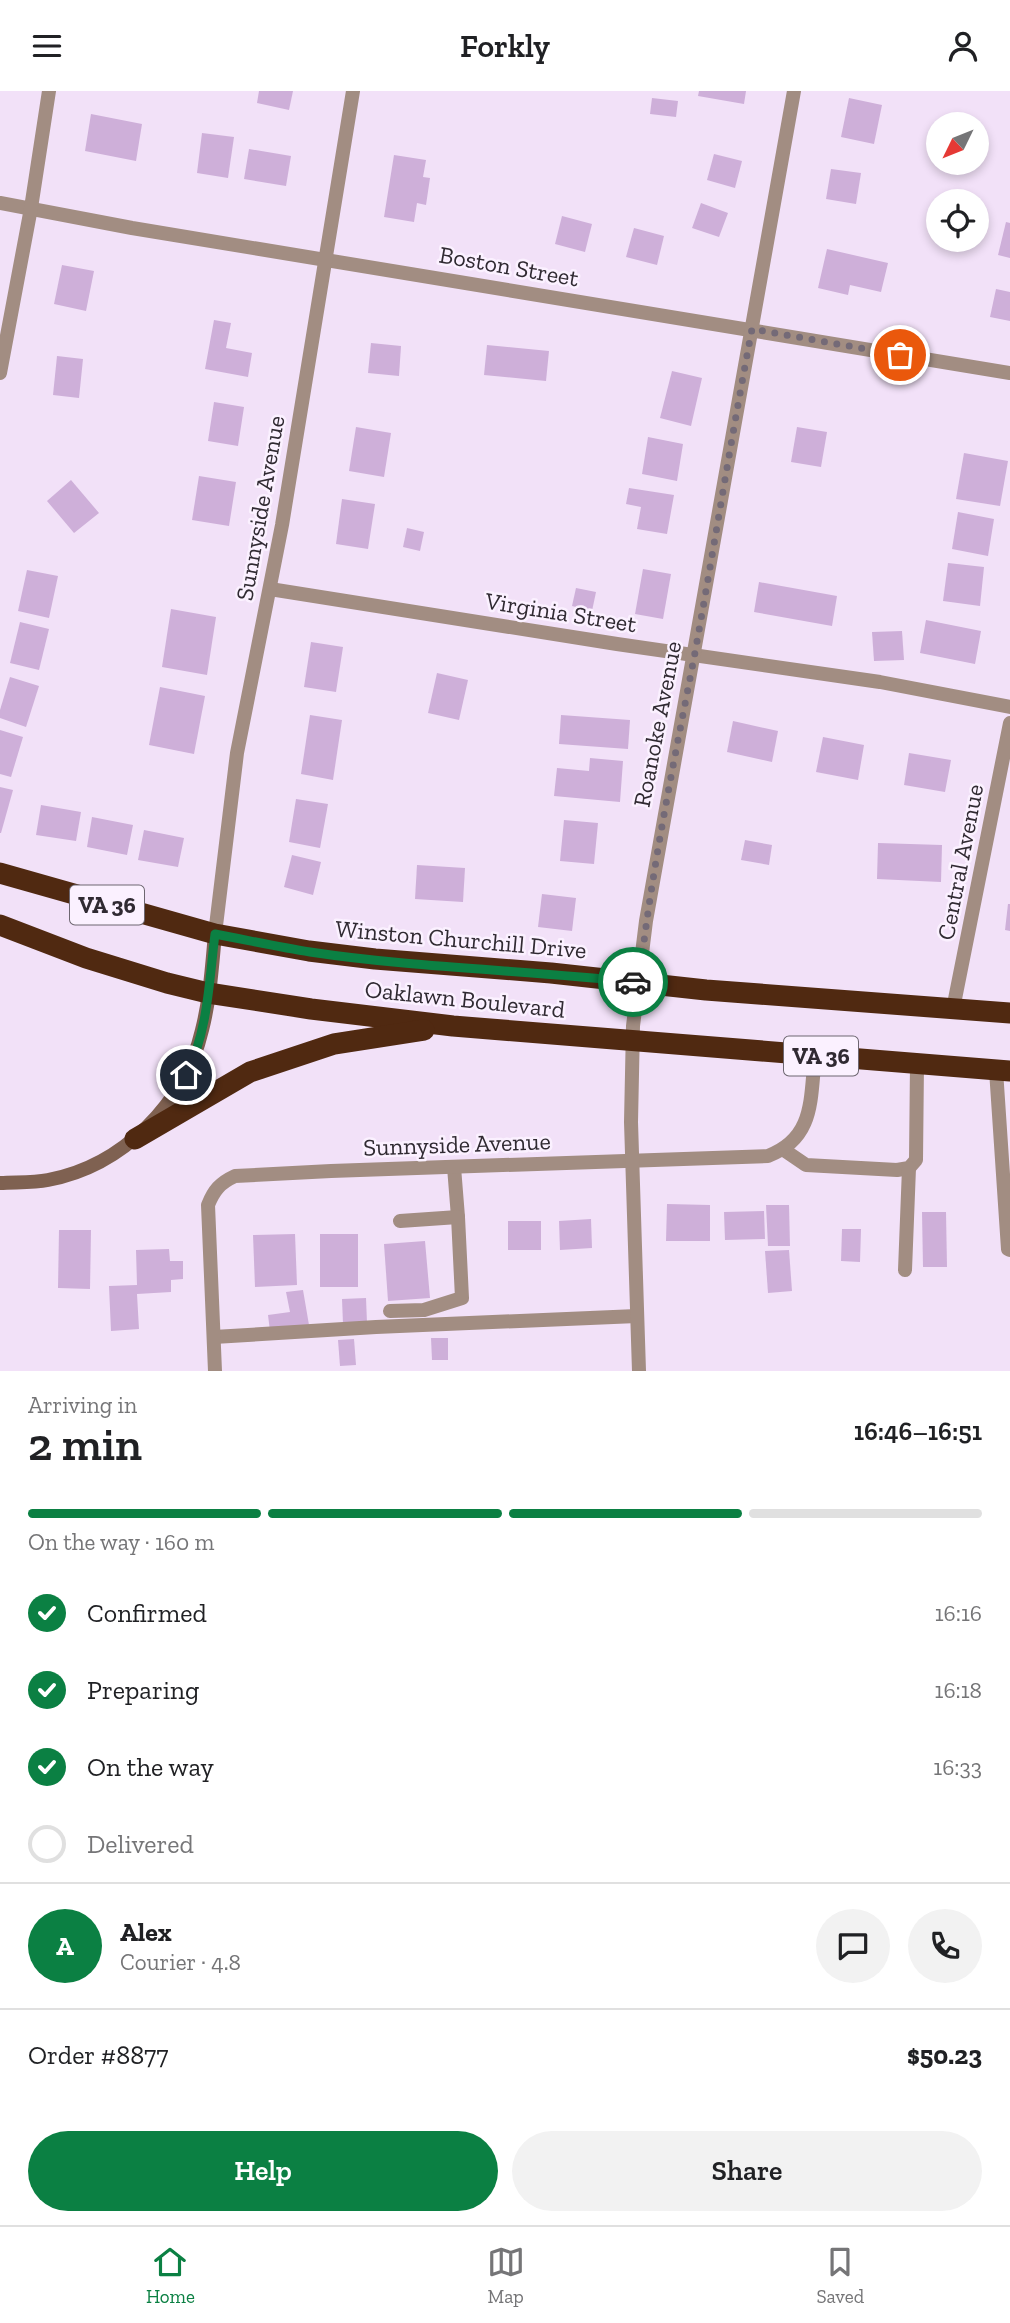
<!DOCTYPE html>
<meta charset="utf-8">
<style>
:root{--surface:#fff;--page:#f2f2f2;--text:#202124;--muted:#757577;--line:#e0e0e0;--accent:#0b8043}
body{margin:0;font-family:"Zilla Slab",serif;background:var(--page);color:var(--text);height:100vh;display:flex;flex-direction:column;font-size:26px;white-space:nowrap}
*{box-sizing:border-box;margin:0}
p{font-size:23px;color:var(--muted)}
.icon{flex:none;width:38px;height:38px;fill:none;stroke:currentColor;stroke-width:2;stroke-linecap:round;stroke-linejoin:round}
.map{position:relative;height:1280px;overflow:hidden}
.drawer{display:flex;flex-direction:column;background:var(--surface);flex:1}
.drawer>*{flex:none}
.needle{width:46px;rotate:227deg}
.buttons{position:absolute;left:926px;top:21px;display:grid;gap:14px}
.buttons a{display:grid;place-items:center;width:63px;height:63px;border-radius:50%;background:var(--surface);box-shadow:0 4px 10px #0003;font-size:35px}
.pin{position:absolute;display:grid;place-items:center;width:60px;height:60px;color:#fff;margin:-30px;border:4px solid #fff;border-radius:50%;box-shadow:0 2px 7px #0007}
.courier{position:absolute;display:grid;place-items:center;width:70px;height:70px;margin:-35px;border:5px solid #0b8043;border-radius:50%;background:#fff;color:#222;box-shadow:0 2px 9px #0007}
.headline em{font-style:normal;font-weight:600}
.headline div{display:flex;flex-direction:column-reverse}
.headline{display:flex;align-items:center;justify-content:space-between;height:119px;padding:0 28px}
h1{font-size:46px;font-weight:600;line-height:52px}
.bar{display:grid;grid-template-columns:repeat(4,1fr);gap:10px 7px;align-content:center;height:84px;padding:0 28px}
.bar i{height:9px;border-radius:5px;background:var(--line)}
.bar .selected{background:var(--accent)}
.bar p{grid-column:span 4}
.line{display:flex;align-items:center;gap:18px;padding:0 28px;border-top:2px solid var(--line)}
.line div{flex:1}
.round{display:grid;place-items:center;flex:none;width:74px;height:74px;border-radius:37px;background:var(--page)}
ol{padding:0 28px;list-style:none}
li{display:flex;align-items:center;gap:21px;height:77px}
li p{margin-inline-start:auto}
li .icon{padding:7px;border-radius:50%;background:var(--accent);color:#fff;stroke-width:4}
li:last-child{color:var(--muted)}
li i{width:38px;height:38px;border:4px solid var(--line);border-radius:50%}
.button{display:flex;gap:14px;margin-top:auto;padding:14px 28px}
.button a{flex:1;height:80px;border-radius:42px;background:var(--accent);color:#fff;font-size:28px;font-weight:600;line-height:80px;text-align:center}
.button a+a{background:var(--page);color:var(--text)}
header{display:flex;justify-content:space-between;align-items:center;height:91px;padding:0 28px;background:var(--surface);font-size:32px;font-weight:600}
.tab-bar{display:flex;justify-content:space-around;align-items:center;height:98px;border-top:2px solid var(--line);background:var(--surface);font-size:19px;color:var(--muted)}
.tab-bar a{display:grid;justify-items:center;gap:4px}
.tab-bar .selected{color:var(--accent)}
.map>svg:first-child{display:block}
.building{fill:#ceafd9}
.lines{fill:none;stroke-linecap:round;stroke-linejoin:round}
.lane{stroke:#a28d82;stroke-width:14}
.street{stroke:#a28d82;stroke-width:14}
.secondary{stroke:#7f6151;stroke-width:14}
.highway{stroke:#502911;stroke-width:21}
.done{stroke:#746a77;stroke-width:7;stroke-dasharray:0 12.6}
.route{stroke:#0b8043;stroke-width:9}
.labels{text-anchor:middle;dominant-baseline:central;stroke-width:5;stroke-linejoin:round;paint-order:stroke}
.shield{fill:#fbf1ff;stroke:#6d6670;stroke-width:2}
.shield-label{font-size:23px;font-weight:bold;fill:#302a32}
.street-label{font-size:24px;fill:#302a32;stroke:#fbf1ff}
</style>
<header><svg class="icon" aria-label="menu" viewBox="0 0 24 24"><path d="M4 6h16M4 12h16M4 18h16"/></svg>Forkly<svg class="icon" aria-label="person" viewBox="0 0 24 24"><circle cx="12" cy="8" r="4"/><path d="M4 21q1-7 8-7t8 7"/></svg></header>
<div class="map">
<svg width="1010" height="1280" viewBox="0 0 1010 1280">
<rect width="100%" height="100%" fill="#f2e1f8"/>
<g class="building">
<path d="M 259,0 L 293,0 L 289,19 L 257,12 Z"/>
<path d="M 699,0 L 746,0 L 744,13 L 698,5 Z"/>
<path d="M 652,7 L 678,10 L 676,26 L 650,23 Z"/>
<path d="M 849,7 L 882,14 L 874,53 L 841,46 Z"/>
<path d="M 91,23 L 142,33 L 136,70 L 85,60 Z"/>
<path d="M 202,42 L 234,46 L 228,87 L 197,82 Z"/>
<path d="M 249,58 L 291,65 L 286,95 L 244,88 Z"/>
<path d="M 714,63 L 742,70 L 735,97 L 707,89 Z"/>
<path d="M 394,64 L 426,69 L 423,86 L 430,87 L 426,114 L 417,112 L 414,131 L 384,126 Z"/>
<path d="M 831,78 L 861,82 L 856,113 L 826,108 Z"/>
<path d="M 701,112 L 728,122 L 719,146 L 692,137 Z"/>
<path d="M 562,125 L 592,133 L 585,161 L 555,153 Z"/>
<path d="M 1006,131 L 1010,132 L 1010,167 L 998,164 Z"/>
<path d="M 634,137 L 664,145 L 657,174 L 626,166 Z"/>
<path d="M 827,158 L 888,172 L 881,201 L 850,194 L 848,204 L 818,197 Z"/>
<path d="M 62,174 L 94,180 L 86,220 L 54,213 Z"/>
<path d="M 996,198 L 1010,201 L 1010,230 L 990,226 Z"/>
<path d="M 214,229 L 231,232 L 226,257 L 252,262 L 248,286 L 205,278 Z"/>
<path d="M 371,252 L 401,255 L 399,285 L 368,282 Z"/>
<path d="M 487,254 L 549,260 L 546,290 L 484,284 Z"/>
<path d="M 57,265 L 83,268 L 79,307 L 53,304 Z"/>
<path d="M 672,280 L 702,287 L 691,335 L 660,327 Z"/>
<path d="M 214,311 L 244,316 L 238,355 L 208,350 Z"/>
<path d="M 356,336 L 391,342 L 384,386 L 349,380 Z"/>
<path d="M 797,336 L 827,341 L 821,376 L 791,371 Z"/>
<path d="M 648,346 L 683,353 L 677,390 L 642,383 Z"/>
<path d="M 964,362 L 1008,370 L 1000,415 L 956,408 Z"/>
<path d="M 199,385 L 236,391 L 229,435 L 192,429 Z"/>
<path d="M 71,389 L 99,422 L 74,442 L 47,410 Z"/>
<path d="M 629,397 L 674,404 L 667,443 L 637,438 L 641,416 L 626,413 Z"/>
<path d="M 342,408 L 375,413 L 368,458 L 336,453 Z"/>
<path d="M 958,421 L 994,428 L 988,465 L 952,458 Z"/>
<path d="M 407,437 L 424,441 L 420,460 L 403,456 Z"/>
<path d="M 948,472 L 984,476 L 980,515 L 943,510 Z"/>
<path d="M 643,478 L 671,483 L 663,528 L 635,523 Z"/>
<path d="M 27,479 L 58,485 L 49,527 L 18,520 Z"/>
<path d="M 759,491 L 837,505 L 832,535 L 754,521 Z"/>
<path d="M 576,497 L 596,501 L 592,520 L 572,515 Z"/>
<path d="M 171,518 L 216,526 L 207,584 L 162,576 Z"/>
<path d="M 926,529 L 981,540 L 975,573 L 920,562 Z"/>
<path d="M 20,531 L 49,538 L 39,579 L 10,572 Z"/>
<path d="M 902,540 L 904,569 L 874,570 L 872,541 Z"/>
<path d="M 311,551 L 343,556 L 336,601 L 304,596 Z"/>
<path d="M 437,582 L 468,589 L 459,629 L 428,622 Z"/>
<path d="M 10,586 L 39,595 L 26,636 L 0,627 L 0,619 Z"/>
<path d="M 160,596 L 205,605 L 194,663 L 149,654 Z"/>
<path d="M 310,624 L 342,629 L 333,689 L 301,683 Z"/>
<path d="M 561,624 L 630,629 L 628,658 L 559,653 Z"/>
<path d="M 733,630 L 778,640 L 772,671 L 727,661 Z"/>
<path d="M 0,639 L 23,646 L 11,686 L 0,683 Z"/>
<path d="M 823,646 L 864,654 L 858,689 L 816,681 Z"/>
<path d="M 909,662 L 951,669 L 945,701 L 904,694 Z"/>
<path d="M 590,667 L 623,670 L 620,711 L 554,705 L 557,677 L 589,680 Z"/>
<path d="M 0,696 L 13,699 L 1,742 L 0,742 Z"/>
<path d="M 296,708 L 328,713 L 320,757 L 289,751 Z"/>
<path d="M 41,714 L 81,721 L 76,750 L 36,744 Z"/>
<path d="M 92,726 L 133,734 L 127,764 L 87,756 Z"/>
<path d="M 564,729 L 598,732 L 594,773 L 560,770 Z"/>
<path d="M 144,739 L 184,747 L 178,776 L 138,769 Z"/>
<path d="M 745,749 L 772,754 L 769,774 L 741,769 Z"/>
<path d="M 878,752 L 942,754 L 941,791 L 877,788 Z"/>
<path d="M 292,764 L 321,771 L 313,804 L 284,796 Z"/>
<path d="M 417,774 L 465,777 L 463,811 L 415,808 Z"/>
<path d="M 542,803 L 576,807 L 572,840 L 538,836 Z"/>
<path d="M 1008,813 L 1010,813 L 1010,840 L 1005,839 Z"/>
<path d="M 667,1113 L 710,1114 L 710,1150 L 666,1150 Z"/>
<path d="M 766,1114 L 789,1114 L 790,1155 L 768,1155 Z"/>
<path d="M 764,1120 L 765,1148 L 725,1149 L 724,1121 Z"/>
<path d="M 922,1121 L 946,1121 L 947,1176 L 923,1176 Z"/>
<path d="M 591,1128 L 592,1157 L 560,1159 L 559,1130 Z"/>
<rect x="508" y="1130" width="33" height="29"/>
<path d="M 842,1138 L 861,1138 L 860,1171 L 841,1170 Z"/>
<path d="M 59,1139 L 91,1139 L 90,1198 L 58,1197 Z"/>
<path d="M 295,1143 L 297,1194 L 255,1196 L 253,1144 Z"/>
<rect x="320" y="1143" width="38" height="53"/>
<path d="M 425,1150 L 430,1207 L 388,1210 L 384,1153 Z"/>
<path d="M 169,1158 L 170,1170 L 183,1170 L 183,1188 L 171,1189 L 171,1201 L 137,1203 L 139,1238 L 111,1240 L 109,1195 L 137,1194 L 136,1159 Z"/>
<path d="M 789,1159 L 792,1200 L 768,1202 L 765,1160 Z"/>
<path d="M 303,1199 L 309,1234 L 270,1240 L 268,1224 L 290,1221 L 286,1201 Z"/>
<path d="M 366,1207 L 367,1232 L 343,1233 L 342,1208 Z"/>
<path d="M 431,1247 L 448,1247 L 448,1269 L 432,1269 Z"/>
<path d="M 354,1248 L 356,1274 L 340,1275 L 338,1249 Z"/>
</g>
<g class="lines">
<g class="lane">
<path d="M 996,979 L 1008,1158 L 1010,1159"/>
<path d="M 784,1059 L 806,1074 L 897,1079 L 909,1077 L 916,1069 L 917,973"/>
<path d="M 454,1076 L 458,1126"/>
<path d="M 905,1179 L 909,1077"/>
<path d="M 390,1220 L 424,1219 L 462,1207 L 458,1126 L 400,1130"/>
<path d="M 214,1246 L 376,1236 L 637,1225"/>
</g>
<g class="street">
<path d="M 0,112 L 132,137 L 1010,282"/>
<path d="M 0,282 L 31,117 L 49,0"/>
<path d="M 270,498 L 617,553 L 880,591 L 1010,616"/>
<path d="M 215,843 L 237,662 L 282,434 L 353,0"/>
<path d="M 953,918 L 1010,632"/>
<path d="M 215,1280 L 208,1114 C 214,1099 220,1092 235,1085 L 331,1080 L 768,1065 C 815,1047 810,1008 815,965"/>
<path d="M 639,1280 L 631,1031 L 633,935 L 646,830 L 794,0"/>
</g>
<path class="secondary" d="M 0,1092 C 16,1091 33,1092 48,1089 C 123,1075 185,1012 202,939 C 210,908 212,875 215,843"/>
<g class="highway">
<path d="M 0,782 L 215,843 L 309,860 L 375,868 L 551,882 L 706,899 L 1010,922"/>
<path d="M 0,834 L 86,867 L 167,892 L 208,902 L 311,918 L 453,935 L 1010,980"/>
<path d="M 135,1048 L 250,981 L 334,953 L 424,939"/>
</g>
</g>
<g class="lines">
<path class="done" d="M 633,891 L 639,892 C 651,782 673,675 694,567 C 714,458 731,347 752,238 L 900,264"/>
<path class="route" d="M 186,984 C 208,941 209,891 215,843 C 247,849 278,856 310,861 C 416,877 525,879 633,891"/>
</g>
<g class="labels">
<g class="shield">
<rect x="70" y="794.5" width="74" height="39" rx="5"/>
<rect x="784" y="945.5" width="74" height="39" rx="5"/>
</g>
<g class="shield-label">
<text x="107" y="814">VA 36</text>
<text x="821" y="965">VA 36</text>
</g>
<g class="street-label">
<text transform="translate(509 175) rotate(10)">Boston Street</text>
<text transform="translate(260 417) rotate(-80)">Sunnyside Avenue</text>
<text transform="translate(561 521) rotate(9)">Virginia Street</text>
<text transform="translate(657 633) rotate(-79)">Roanoke Avenue</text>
<text transform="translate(960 771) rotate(-79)">Central Avenue</text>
<text transform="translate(461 848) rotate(5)">Winston Churchill Drive</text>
<text transform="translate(465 908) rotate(6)">Oaklawn Boulevard</text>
<text transform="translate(457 1053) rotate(-2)">Sunnyside Avenue</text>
</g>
</g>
</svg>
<div class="buttons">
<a><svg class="needle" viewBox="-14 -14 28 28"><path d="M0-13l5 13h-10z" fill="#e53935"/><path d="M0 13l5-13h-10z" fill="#757577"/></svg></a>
<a><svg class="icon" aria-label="locate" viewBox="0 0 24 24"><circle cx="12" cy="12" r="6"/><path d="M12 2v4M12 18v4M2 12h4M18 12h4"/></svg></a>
</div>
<div class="pin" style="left:900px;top:264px;background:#ea580c"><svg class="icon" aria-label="bag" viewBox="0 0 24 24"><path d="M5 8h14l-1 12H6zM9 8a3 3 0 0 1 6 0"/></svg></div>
<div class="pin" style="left:186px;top:984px;background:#1f2937"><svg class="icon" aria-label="home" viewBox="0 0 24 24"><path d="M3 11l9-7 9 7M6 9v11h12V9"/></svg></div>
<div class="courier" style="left:633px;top:891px"><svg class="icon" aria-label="car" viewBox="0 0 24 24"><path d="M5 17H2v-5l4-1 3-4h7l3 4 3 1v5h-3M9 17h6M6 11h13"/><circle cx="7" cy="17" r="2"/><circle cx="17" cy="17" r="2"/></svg></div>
</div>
<section class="drawer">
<div class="headline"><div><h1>2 min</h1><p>Arriving in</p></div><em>16:46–16:51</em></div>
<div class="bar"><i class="selected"></i><i class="selected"></i><i class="selected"></i><i></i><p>On the way · 160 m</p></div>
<ol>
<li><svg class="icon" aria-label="check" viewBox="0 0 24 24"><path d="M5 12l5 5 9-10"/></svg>Confirmed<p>16:16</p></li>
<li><svg class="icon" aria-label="check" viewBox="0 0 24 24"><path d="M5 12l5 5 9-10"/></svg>Preparing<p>16:18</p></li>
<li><svg class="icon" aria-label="check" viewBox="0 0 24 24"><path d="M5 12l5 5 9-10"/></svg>On the way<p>16:33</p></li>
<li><i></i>Delivered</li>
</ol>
<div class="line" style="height:126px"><b class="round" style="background:var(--accent);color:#fff">A</b><div><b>Alex</b><p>Courier · 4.8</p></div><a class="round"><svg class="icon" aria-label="chat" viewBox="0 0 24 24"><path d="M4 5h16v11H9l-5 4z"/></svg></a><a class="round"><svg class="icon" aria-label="phone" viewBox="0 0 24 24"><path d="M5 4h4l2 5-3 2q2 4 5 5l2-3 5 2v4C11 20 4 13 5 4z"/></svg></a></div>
<div class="line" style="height:91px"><div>Order #8877</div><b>$50.23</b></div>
<div class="button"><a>Help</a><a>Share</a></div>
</section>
<nav class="tab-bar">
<a class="selected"><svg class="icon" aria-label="home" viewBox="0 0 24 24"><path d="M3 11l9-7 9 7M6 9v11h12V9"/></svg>Home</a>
<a><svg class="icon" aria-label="map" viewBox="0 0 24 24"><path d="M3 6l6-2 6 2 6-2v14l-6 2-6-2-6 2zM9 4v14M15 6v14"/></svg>Map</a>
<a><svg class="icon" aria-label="saved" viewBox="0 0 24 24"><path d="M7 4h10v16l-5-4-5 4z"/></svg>Saved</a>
</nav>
